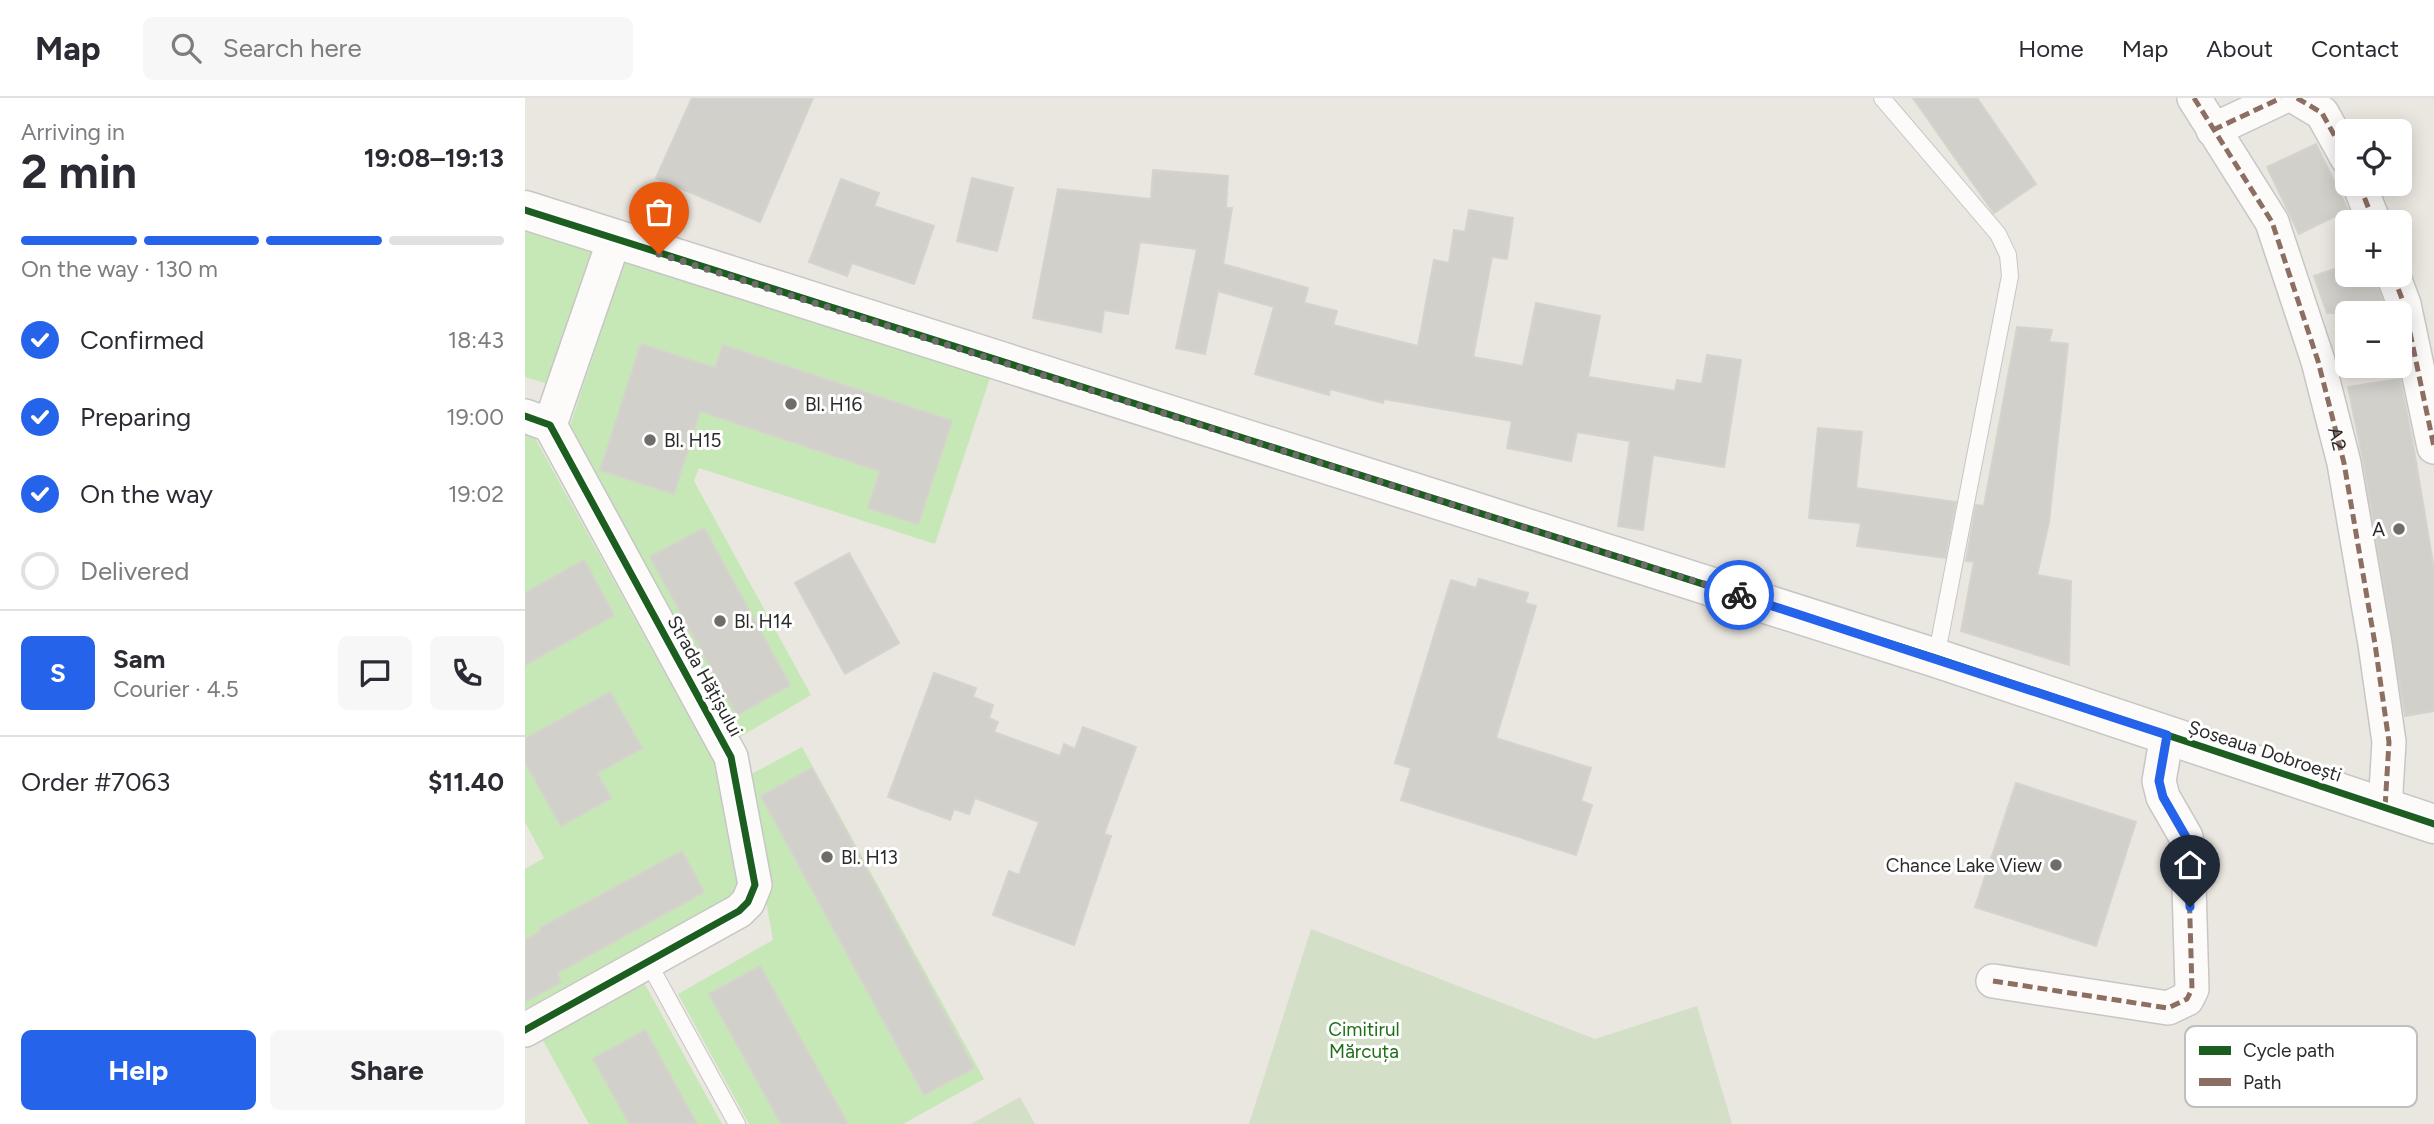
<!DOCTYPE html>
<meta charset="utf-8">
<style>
:root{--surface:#fff;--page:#f7f7f7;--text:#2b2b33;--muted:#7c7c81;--line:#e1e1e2;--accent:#2563eb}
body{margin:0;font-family:Figtree,sans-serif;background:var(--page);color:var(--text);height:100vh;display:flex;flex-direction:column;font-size:26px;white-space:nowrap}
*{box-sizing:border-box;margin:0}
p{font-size:23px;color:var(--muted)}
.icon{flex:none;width:38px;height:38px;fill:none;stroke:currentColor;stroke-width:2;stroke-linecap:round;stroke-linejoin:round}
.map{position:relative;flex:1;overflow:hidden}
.details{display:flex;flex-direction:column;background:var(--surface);width:525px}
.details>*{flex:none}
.buttons{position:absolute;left:1810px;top:21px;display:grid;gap:14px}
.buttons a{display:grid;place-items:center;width:77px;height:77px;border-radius:10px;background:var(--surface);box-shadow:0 4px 18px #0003;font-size:35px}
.pin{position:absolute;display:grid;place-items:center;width:60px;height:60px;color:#fff;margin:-72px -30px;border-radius:50% 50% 50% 0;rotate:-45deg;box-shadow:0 0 7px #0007}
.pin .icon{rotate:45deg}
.courier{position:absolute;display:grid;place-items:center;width:70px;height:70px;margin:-35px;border:5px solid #2563eb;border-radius:50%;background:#fff;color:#222;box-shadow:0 2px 9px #0007}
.head em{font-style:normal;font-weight:700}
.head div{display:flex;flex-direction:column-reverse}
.head{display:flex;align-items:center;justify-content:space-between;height:119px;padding:0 21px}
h1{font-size:46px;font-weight:700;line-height:52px}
.bar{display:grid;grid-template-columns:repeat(4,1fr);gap:10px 7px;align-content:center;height:84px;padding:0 21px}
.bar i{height:9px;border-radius:5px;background:var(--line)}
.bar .active{background:var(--accent)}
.bar p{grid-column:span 4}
.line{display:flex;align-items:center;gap:18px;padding:0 21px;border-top:2px solid var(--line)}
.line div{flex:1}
.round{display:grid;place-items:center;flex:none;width:74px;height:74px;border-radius:10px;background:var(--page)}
ol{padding:0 21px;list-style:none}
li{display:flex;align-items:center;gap:21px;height:77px}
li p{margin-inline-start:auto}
li .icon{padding:7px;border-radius:50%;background:var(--accent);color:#fff;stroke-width:4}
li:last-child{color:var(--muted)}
li i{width:38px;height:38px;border:4px solid var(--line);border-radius:50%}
.action{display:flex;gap:14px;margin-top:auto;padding:14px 21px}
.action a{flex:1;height:80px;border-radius:10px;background:var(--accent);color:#fff;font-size:28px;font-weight:700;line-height:80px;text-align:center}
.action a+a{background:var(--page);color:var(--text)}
header{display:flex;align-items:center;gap:42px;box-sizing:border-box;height:98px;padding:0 35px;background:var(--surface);border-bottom:2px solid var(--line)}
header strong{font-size:33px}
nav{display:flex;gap:38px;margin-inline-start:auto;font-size:24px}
.search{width:490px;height:63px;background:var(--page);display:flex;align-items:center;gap:18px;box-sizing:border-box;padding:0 24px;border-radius:10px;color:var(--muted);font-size:26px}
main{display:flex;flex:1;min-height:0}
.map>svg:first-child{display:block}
.green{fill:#c6e8b7}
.cemetery{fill:#d3dfc7}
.building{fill:#d2d0cb;stroke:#d5d3cc;stroke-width:2}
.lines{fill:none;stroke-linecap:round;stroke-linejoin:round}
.service-casing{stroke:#c7c6c6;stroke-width:18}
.minor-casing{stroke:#c7c6c6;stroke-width:36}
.tertiary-casing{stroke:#c7c6c6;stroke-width:41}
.service{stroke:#fcfbfa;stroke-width:16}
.minor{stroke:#fcfbfa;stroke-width:33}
.tertiary{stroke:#fcfbfa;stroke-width:38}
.quiet{stroke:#8d6e63;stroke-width:5;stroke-dasharray:10 5;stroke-linecap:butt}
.cycleway-casing{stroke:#fff;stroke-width:11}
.cycleway{stroke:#1b5e20;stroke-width:7}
.done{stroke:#6e6d6a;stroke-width:7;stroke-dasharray:0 12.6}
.route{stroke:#2563eb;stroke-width:9}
.poi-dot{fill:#6e6d6a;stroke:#fff;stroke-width:2.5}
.labels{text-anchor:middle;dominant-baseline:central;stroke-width:6;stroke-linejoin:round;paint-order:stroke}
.poi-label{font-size:19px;fill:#2b2b2b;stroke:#fff;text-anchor:start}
.street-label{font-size:19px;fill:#2b2b2b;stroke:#fff}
.park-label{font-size:19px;fill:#1e6f15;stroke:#fff}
.key{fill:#fff;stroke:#bfbfbf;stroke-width:2}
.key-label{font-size:19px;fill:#2b2b2b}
</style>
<header>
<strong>Map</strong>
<div class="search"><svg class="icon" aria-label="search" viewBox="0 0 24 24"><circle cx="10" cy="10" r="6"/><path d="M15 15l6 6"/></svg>Search here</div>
<nav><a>Home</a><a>Map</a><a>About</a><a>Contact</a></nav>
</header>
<main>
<section class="details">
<div class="head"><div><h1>2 min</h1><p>Arriving in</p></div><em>19:08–19:13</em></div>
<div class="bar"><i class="active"></i><i class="active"></i><i class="active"></i><i></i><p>On the way · 130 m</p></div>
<ol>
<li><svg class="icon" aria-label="check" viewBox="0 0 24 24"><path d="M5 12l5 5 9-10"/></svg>Confirmed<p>18:43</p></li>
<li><svg class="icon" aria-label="check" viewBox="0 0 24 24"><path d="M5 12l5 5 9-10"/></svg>Preparing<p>19:00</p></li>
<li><svg class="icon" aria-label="check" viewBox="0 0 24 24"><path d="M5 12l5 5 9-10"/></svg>On the way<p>19:02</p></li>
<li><i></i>Delivered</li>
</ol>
<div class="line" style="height:126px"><b class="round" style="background:var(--accent);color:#fff">S</b><div><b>Sam</b><p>Courier · 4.5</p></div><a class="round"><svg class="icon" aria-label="chat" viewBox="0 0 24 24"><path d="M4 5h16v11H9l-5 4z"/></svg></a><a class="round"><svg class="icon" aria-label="phone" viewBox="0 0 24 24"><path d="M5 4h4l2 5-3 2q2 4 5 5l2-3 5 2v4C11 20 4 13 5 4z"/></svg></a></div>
<div class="line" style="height:91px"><div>Order #7063</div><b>$11.40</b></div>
<div class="action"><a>Help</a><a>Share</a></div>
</section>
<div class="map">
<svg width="1909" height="1026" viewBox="0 0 1909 1026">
<rect width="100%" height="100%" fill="#eae7e0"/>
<g class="green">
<path d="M 0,126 L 68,148 L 23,286 L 0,279 Z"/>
<path d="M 100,161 L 466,277 L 410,446 L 174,370 L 169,383 L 286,597 L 215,639 L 45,328 Z"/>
<path d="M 0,322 L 191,668 L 214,781 L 210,797 L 0,920 L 0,771 L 19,760 L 0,724 Z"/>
<path d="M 277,649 L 459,981 L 378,1026 L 224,1026 L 153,896 L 248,842 L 219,680 Z"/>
<path d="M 117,881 L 197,1026 L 64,1026 L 15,937 Z"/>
</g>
<g class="cemetery">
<path d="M 786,831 L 1070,941 L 1172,908 L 1207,1026 L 724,1026 Z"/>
<path d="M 495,999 L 510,1026 L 446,1026 Z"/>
</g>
<g class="building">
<path d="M 167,0 L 288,0 L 235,124 L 131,80 Z"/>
<path d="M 1388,0 L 1452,0 L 1511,86 L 1469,115 Z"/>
<path d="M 1791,46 L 1823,112 L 1774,136 L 1742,69 Z"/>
<path d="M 628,72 L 703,78 L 701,110 L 707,110 L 698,166 L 783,190 L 779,205 L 812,213 L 808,227 L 893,248 L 909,162 L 924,165 L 929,132 L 940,134 L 944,112 L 988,120 L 982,161 L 967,159 L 948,259 L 998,268 L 1011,205 L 1075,218 L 1063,279 L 1150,293 L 1152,282 L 1177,286 L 1182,257 L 1216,262 L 1199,369 L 1128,357 L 1118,432 L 1093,428 L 1105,343 L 1052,334 L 1046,363 L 982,350 L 987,323 L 859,301 L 858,305 L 805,291 L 804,297 L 730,276 L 749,209 L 693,193 L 680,256 L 651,250 L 672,151 L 615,144 L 603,216 L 579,212 L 576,234 L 508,220 L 533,91 L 626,101 Z"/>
<path d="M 447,80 L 488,90 L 472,153 L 432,143 Z"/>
<path d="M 316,81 L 354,95 L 349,108 L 409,128 L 389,186 L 327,165 L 322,178 L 284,164 Z"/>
<path d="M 1822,167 L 1822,177 L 1849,177 L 1861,215 L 1802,215 L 1789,178 Z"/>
<path d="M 1492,229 L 1527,232 L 1524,244 L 1543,246 L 1524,424 L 1512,477 L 1546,483 L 1544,567 L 1436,533 L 1449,464 L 1441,463 L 1451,407 L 1459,408 Z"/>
<path d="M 116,246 L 190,270 L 198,247 L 427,323 L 393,426 L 343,410 L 355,373 L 175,313 L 149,396 L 75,372 Z"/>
<path d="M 1875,281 L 1887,340 L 1909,471 L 1909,613 L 1880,618 L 1838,362 L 1823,289 Z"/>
<path d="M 1293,330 L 1337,334 L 1331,390 L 1431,404 L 1420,460 L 1332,448 L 1336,425 L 1284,420 Z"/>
<path d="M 179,430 L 265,587 L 212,617 L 125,459 Z"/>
<path d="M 324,455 L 374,545 L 320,576 L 270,485 Z"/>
<path d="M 59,462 L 89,517 L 0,567 L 0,495 Z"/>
<path d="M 954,481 L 1003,495 L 1000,505 L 1011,508 L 971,640 L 1066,670 L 1056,703 L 1067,707 L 1051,757 L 876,702 L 886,670 L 870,665 L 926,482 L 951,490 Z"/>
<path d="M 409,575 L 451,590 L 448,599 L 468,607 L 464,620 L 473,624 L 469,634 L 535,658 L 539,646 L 550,651 L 558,629 L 611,649 L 579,736 L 586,738 L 549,847 L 468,817 L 484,773 L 494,777 L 514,724 L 450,700 L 444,716 L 429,711 L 425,722 L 363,699 Z"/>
<path d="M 85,594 L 117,650 L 72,675 L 86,700 L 36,728 L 0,664 L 0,641 Z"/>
<path d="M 287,670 L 449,970 L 399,997 L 236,698 Z"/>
<path d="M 1491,685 L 1611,724 L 1571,848 L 1450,809 Z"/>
<path d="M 157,753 L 179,794 L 32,875 L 36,884 L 0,904 L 0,842 L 16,833 L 15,830 Z"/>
<path d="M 235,868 L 323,1026 L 256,1026 L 184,896 Z"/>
<path d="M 120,932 L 172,1026 L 105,1026 L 68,961 Z"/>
</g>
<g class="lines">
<g class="service-casing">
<g id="service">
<path d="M 1357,0 L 1473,136 L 1483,157 L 1485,178 L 1411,560"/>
<path d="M 123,864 L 212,1026"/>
</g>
</g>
<g class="minor-casing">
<g id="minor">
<path id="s1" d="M 1669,0 L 1747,124 L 1793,263 L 1819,365 L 1850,546 L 1864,644 L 1860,710"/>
<path d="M 1772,0 L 1797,15 L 1822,60"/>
<path d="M 1688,32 L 1756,0"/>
<path d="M 1834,86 L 1849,124"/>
<path d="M 1868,177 L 1879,206 L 1909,349"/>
<path d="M 0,318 L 25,327 L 206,659 L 230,787 L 223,804 L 214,813 L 0,932"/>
<path d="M 25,327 L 89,142"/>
<path d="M 1468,883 L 1643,910 L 1662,901 L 1667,891 L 1663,754 L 1661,739 L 1638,699 L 1634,683 L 1642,637"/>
</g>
</g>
<g class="tertiary-casing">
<path id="tertiary" d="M 0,112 L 1411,560 L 1909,726"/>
</g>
<use href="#service" class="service"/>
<use href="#minor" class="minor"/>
<use href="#tertiary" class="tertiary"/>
<g class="quiet">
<path d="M 1669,0 L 1747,124 L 1793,263 L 1819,365 L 1850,546 L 1864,644 L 1860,710"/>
<path d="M 1772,0 L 1797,15 L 1822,60"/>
<path d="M 1688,32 L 1756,0"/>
<path d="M 1834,86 L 1849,124"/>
<path d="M 1868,177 L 1879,206 L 1909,349"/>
<path d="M 1468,883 L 1643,910 L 1662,901 L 1667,891 L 1663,754 L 1661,739 L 1638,699 L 1634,683 L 1642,637"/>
</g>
<g class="cycleway-casing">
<g id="cycleway">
<path d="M 0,112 L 1411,560 L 1909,726"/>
<path d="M 0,318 L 25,327 L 206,659 L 230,787 L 223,804 L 214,813 L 0,932"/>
</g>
</g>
<use href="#cycleway" class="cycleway"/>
</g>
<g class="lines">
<path class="done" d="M 134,156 L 1214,497"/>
<path class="route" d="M 1214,497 L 1642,637 L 1634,683 L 1638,699 L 1661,739 L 1665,809"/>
</g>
<g class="poi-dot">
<circle cx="266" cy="306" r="7"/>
<circle cx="125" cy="342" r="7"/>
<circle cx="1874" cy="431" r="7"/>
<circle cx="195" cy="523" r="7"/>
<circle cx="302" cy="759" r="7"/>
<circle cx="1531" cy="767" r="7"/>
</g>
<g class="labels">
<g class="poi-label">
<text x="280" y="306">Bl. H16</text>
<text x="139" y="342">Bl. H15</text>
<text x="1860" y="431" text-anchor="end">A</text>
<text x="209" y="523">Bl. H14</text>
<text x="316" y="759">Bl. H13</text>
<text x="1517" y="767" text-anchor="end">Chance Lake View</text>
</g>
<g class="street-label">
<text stroke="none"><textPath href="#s1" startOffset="373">A2</textPath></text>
<text transform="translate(180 578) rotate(61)">Strada Hățișului</text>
<text transform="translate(1740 653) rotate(18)">Șoseaua Dobroești</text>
</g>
<g class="park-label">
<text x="839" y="931">Cimitirul<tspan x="839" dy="22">Mărcuța</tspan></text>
</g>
</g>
<rect x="1660" y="928" width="232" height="81" rx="10" class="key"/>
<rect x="1674" y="948" width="32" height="9" fill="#1b5e20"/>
<rect x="1674" y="980" width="32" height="8" fill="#8d6e63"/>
<g class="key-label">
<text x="1718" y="959">Cycle path</text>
<text x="1718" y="991">Path</text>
</g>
</svg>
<div class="buttons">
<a><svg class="icon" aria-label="locate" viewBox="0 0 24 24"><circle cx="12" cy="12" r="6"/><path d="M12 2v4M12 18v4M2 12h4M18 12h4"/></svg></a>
<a>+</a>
<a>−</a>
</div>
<div class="pin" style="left:134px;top:156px;background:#ea580c"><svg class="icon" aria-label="bag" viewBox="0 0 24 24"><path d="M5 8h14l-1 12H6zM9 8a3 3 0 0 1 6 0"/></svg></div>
<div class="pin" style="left:1665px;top:809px;background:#1f2937"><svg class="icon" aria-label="home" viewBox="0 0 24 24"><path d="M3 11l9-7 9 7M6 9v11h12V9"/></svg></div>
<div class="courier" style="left:1214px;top:497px"><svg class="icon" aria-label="bike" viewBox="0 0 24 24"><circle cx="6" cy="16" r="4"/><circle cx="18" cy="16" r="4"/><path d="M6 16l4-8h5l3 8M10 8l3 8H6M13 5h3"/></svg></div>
</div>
</main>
